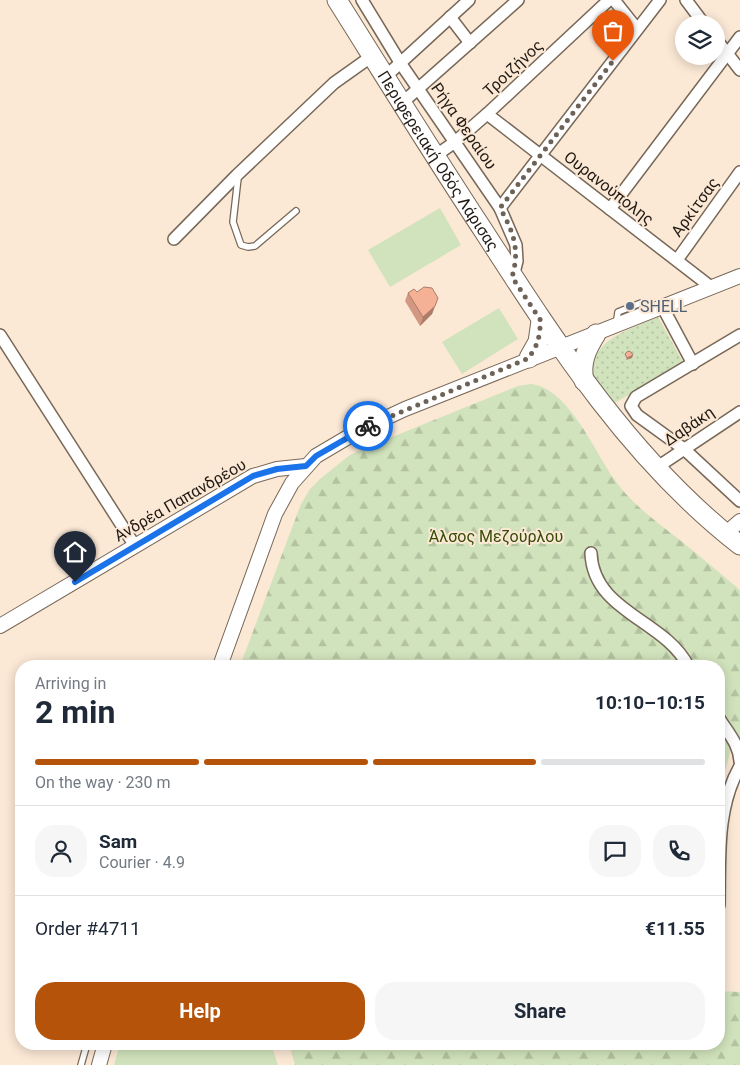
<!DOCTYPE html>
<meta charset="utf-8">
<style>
:root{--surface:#fff;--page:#f6f6f7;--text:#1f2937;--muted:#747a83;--line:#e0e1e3;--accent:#b45309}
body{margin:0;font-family:Roboto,sans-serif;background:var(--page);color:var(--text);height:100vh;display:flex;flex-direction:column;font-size:19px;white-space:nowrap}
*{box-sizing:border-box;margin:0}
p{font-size:16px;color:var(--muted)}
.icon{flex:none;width:28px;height:28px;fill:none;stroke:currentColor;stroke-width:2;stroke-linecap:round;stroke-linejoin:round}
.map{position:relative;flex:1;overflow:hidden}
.panel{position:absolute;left:15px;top:660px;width:710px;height:390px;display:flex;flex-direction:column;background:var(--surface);border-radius:20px;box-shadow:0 2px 12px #0003}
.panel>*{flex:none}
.buttons{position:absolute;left:675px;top:15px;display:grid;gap:10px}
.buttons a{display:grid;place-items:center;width:50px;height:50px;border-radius:50%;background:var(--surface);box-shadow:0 2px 12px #0003;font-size:25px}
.pin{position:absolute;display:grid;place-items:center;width:42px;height:42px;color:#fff;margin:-51px -21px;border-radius:50% 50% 50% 0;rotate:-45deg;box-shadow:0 0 5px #0007}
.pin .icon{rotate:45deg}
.courier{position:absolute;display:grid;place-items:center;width:50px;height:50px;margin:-25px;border:4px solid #1a73e8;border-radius:50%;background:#fff;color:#222;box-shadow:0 1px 6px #0007}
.overview em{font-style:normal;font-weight:700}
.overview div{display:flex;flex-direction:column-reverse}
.overview{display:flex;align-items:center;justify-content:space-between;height:85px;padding:0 20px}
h1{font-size:32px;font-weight:700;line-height:38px}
.bar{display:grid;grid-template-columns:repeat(4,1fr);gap:8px 5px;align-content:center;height:60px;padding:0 20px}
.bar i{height:6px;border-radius:4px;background:var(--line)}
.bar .selected{background:var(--accent)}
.bar p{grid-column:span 4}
.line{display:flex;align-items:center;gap:12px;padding:0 20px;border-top:1px solid var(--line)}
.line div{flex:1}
.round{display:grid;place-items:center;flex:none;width:52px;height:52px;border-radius:20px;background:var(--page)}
.primary-button{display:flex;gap:10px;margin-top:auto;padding:10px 20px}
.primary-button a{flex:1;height:58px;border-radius:20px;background:var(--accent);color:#fff;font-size:20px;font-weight:700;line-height:58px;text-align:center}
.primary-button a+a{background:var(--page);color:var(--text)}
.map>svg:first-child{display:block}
.green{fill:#d1e3bc}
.forest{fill:url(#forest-firs)}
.park{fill:url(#park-dots)}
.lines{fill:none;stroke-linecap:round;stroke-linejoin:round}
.service-casing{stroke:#786858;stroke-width:8}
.minor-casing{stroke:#786858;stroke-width:14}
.tertiary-casing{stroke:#786858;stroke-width:16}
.trunk-casing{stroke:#786858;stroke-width:21}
.service{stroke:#fff;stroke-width:5.5}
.minor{stroke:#fff;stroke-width:11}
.tertiary{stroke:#fff;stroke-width:14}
.trunk{stroke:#fff;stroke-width:19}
.wall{fill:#d39881}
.shaded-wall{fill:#ac7c69}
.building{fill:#f5b196;stroke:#ac7c69}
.done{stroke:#6d6258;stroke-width:5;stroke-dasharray:0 9}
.route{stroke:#1a73e8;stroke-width:6}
.service-dot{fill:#5c6f8a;stroke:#fbe8d5;stroke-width:2}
.labels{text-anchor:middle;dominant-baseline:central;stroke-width:4;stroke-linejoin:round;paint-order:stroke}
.street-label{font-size:16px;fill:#211a14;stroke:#fbe8d5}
.service-label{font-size:16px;fill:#4e5e75;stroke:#fbe8d5;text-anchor:start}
.park-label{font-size:16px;fill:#354c07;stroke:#fbe8d5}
</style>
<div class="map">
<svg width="740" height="1065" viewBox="0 0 740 1065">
<defs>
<pattern id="forest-firs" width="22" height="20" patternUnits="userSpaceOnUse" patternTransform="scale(1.25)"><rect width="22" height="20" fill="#d1e3bc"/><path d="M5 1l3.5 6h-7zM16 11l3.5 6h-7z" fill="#b3c2a1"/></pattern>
<pattern id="park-dots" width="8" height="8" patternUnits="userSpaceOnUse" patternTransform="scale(1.25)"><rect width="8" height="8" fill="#d1e3bc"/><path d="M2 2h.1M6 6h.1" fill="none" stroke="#b3c2a1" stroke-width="1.8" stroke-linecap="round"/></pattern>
</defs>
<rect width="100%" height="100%" fill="#fbe8d5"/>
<g class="green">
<path d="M 440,208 L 461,245 L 390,287 L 368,250 Z"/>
<path d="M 499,308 L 518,339 L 462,374 L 442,342 Z"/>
<path d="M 120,1044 L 271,1044 L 278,1065 L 114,1065 Z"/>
</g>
<g class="forest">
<path d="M 531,384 C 568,388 594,450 614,479 C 631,504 657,522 681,541 C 701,557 720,573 740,590 L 740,737 L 734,739 L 719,792 L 719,666 L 240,666 L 301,504 L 310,489 L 321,478 L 350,455 L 365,448 L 518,386 Z"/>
<path d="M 719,991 L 740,992 L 740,1065 L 295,1065 L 289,1044 L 719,1044 Z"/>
</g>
<path class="park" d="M 658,317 L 683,362 L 615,403 L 593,375 C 589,339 632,329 658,317 Z"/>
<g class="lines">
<g class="service-casing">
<g id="service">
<path d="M 238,178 L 233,222 L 241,245 L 248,247 L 255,246 L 296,211"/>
<path d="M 617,319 L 618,312 L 641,303 L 647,306"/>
<path d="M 81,1065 L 87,1044"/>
</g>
</g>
<g class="minor-casing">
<g id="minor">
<path d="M 362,0 L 401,64 L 500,208 L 516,245 L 517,261 L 513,277"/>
<path d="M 614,0 L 637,29"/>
<path d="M 686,0 L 704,24"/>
<path d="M 450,17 L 470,43"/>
<path d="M 716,39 L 740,70"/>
<path d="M 385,77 L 469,0"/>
<path d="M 402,103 L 518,0"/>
<path d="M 487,114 L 711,287"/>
<path d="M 435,156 L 455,142 L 487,114 L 609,0"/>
<path d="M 500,208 L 660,0"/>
<path d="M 610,209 L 740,37"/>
<path d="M 174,239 L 237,175 L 334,83 L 372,56"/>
<path d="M 677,260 L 740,172"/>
<path d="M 662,306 L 693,364"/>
<path d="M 0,335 L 135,546"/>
<path d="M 740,335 L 636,397 L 631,406 L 637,415 L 684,449 L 740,501"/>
<path d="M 656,468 L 740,412"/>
<path d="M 591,553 C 593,612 665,620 688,666"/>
<path d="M 719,718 C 728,733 739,744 740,761"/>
<path d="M 719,905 C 720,857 716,809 740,766"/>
</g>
</g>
<g class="tertiary-casing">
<g id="tertiary">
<path d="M 725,534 L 740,521"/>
<path d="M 0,626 L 253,476 L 277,469 L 306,466"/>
<path d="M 220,666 L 275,514 L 292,483 L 316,456 L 360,430 L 405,409 L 740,276"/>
<path d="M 99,1065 L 105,1044"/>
</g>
</g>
<g class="trunk-casing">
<g id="trunk">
<path id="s1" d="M 337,0 C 386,78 434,156 485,233 C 558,346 632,461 740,545"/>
<path d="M 529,358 L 538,342 L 541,321"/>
<path d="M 584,381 C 580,363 586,350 596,334"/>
</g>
</g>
<use href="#service" class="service"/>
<use href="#minor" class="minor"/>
<use href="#tertiary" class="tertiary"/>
<use href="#trunk" class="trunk"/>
</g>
<path class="wall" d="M 417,292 L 438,298 L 432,314 L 420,326 L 405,301 L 408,293 Z"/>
<g class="shaded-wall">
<path d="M 435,306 L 432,314 L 420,326 L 423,317 Z"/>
<path d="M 633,355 L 632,358 L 626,360 L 627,358 Z"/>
</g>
<g class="building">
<path d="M 424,287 L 432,288 L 438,298 L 435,306 L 423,317 L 408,293 L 414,289 L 417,292 Z"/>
<path d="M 628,351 L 631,352 L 633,355 L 627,358 L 625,354 Z"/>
</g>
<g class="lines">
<path class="done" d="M 368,426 L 529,358 L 538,342 L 541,321 L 512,277 C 520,250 514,233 500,208 L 613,61"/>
<path class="route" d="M 75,582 L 253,476 L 277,469 L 306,466 L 316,456 L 368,426"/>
</g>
<circle class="service-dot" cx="630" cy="306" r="5"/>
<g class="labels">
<g class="street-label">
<text transform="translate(513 68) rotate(-43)">Τρoιζήνος</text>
<text transform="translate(464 126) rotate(55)">Ρήγα Φεραίου</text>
<text stroke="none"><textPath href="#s1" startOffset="190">Περιφερειακή Οδός Λάρισας</textPath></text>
<text transform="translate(609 188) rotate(38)">Ουρανούπολης</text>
<text transform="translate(695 207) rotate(-54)">Αρκίτσας</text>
<text transform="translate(689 426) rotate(-34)">Δαβάκη</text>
<text transform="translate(180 500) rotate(-30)">Ανδρέα Παπανδρέου</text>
</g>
<g class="service-label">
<text x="640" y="306">SHELL</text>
</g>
<g class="park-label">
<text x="496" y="536">Άλσος Μεζούρλου</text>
</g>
</g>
</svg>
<div class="buttons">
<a><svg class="icon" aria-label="layers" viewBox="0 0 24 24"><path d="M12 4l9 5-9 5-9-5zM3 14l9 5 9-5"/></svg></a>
</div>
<div class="pin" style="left:613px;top:61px;background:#ea580c"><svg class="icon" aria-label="bag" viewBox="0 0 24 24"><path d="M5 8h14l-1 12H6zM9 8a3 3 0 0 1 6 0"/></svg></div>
<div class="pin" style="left:75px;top:582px;background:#1f2937"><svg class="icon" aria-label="home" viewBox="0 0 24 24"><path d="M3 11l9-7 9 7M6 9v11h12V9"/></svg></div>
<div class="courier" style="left:368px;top:426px"><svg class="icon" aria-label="bike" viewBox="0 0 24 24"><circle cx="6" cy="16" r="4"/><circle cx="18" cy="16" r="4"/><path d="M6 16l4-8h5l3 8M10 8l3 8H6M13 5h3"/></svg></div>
<section class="panel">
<div class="overview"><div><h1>2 min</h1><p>Arriving in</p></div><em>10:10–10:15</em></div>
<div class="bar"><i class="selected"></i><i class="selected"></i><i class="selected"></i><i></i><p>On the way · 230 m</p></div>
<div class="line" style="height:90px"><a class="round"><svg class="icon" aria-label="person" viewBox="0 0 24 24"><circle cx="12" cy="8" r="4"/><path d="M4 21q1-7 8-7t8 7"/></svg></a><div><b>Sam</b><p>Courier · 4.9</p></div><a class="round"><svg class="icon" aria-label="chat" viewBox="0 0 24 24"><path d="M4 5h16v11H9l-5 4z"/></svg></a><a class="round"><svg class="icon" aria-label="phone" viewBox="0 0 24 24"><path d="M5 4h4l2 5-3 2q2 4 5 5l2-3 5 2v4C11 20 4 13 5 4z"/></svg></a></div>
<div class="line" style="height:65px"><div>Order #4711</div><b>€11.55</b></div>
<div class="primary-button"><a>Help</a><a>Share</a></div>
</section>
</div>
